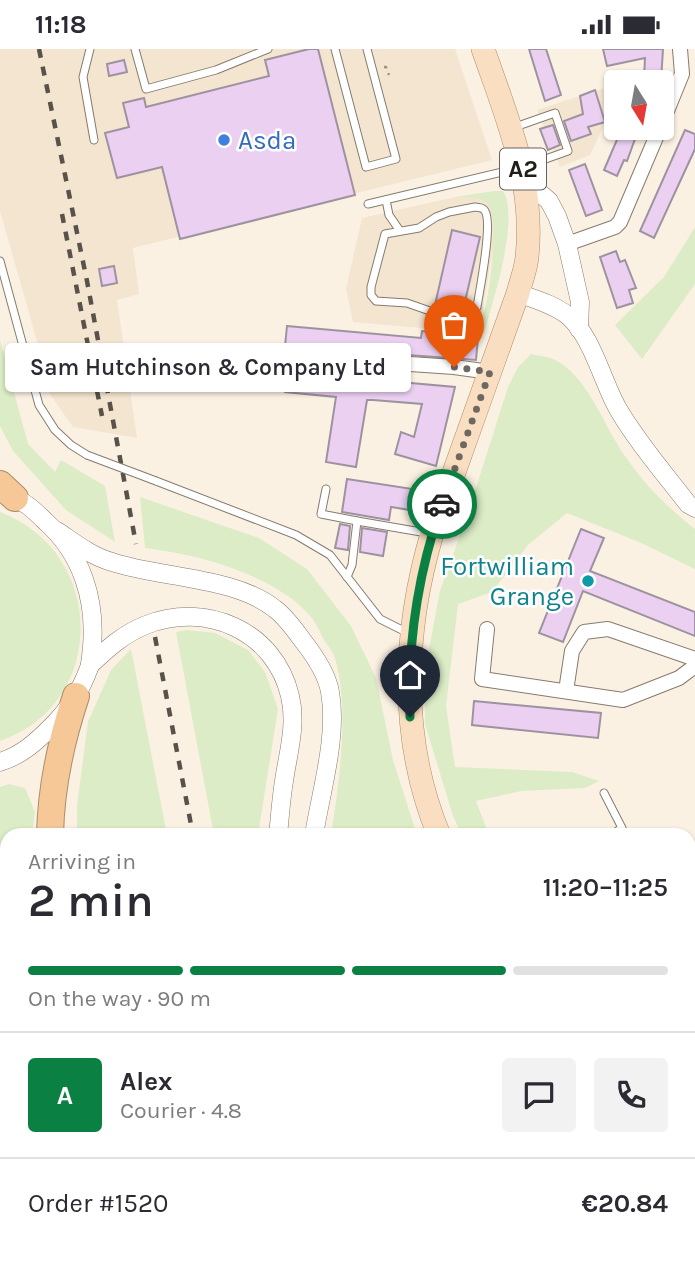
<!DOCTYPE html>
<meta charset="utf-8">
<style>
:root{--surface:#fff;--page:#f2f2f3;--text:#2b2b33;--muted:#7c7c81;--line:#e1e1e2;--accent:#0b8043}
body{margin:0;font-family:Karla,sans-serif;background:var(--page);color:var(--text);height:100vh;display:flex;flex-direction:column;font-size:26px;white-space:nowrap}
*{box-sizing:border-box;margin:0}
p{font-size:23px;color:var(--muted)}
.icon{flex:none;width:38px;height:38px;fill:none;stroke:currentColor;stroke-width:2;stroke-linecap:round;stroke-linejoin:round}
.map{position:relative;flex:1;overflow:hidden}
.sheet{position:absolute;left:0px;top:779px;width:696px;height:436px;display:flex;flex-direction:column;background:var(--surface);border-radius:21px 21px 0 0;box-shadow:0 2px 5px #0004}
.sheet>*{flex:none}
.needle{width:46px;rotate:169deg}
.buttons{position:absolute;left:604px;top:21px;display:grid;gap:14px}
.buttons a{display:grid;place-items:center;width:70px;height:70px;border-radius:7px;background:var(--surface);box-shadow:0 2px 5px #0004;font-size:35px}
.pin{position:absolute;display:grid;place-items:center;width:60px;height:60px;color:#fff;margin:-72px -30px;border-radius:50% 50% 50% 0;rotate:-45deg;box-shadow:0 0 7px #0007}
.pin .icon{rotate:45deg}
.courier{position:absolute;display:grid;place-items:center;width:70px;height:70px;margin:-35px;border:5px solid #0b8043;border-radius:50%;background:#fff;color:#222;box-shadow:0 2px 9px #0007}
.bubble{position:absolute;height:49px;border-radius:7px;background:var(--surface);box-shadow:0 2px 5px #0004;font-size:23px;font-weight:600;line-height:49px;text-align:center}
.headline em{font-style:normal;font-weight:600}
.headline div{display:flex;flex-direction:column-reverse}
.headline{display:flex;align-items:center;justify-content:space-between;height:119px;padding:0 28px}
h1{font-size:46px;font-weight:600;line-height:52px}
.bar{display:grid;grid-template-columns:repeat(4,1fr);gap:10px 7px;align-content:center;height:84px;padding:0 28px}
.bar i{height:9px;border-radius:5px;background:var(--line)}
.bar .selected{background:var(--accent)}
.bar p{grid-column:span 4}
.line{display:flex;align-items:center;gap:18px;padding:0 28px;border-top:2px solid var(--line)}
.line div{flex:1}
.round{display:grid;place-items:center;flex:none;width:74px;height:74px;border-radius:7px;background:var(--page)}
.status{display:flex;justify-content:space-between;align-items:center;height:49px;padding:0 35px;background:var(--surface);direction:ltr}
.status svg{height:19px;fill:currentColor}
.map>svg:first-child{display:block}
.built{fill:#f4e5d0}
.green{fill:#dcecc6}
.building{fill:#ebd0f2;stroke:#9d93a0;stroke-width:2}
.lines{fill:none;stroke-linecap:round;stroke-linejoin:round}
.service-casing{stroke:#847b6e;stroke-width:9}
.minor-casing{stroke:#847b6e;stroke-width:16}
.tertiary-casing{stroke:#847b6e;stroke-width:19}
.primary-casing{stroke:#ab8c6c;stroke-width:24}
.motorway-casing{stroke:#ab8c6c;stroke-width:28}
.path{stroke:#9b948a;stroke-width:2.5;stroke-dasharray:3.5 5;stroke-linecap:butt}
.service{stroke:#fff;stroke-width:7}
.minor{stroke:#fff;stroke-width:14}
.tertiary{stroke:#fff;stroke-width:18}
.primary{stroke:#fadec1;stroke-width:23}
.motorway{stroke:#f6c898;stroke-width:26}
.rail{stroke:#57534b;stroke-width:4.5;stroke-dasharray:9 9;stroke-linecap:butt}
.service-bridge-casing{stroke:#847b6e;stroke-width:9;stroke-linecap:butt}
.service-bridge{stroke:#fff;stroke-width:7}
.done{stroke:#6d6860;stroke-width:7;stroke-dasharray:0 12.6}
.route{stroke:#0b8043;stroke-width:9}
.shop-dot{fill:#3f7fe0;stroke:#fff;stroke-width:2.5}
.culture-dot{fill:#0f9aa8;stroke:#fff;stroke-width:2.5}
.labels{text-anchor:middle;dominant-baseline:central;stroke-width:5;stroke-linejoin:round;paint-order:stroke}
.shield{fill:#fff;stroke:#64625e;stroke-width:2}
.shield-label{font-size:24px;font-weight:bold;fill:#211e19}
.shop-label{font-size:26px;fill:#366cbe;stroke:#fff;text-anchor:start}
.culture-label{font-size:26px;fill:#0d838f;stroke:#fff;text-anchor:end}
</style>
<div class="status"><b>11:18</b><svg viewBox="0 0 49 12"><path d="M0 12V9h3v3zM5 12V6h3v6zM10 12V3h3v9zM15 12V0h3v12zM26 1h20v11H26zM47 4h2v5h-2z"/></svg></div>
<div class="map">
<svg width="695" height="1213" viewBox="0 0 695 1213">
<rect width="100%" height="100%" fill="#fbf1e3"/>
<g class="built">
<path d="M 0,0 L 455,0 L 492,111 L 133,199 L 139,245 L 117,251 L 137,389 L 73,378 L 47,341 L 42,310 L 0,162 Z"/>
<path d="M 616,35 L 616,50 L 590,106 L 560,118 L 537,61 Z"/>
<path d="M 455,148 L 476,148 L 489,154 L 493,163 L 495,189 L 481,271 L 464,283 L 353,273 L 346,240 L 362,169 Z"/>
</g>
<g class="green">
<path d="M 494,142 L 503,142 C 520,169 493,253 484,284 L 468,282 C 472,279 478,276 481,271 C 489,257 501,163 487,154 C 478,147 466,148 455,148 Z"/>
<path d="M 695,178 L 695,235 L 642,310 L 615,276 L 664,228 Z"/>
<path d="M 0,291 L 28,395 L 55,423 L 61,411 L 105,437 L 115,493 L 66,461 L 13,402 L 0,377 Z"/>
<path d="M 531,305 C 538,307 547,307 553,310 C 588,325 605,381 627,410 C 647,438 668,459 695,480 L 695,520 L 639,493 L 567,464 L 528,496 L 492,543 L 458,555 L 446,657 L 455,718 L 572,723 L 599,732 L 585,739 L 521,742 L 476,752 L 489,786 L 462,786 L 453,767 L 425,675 L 426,616 L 440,542 L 468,464 L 508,338 L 518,318 Z"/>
<path d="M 140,448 L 259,489 L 307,520 L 351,577 L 376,629 L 393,711 L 417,786 L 331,786 C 339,734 350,660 335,609 C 333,603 328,597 324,591 C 320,583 316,574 311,568 C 276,526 197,505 145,499 Z"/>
<path d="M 0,463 C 106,503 109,654 0,692 Z"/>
<path d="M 187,581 L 215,584 L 248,601 L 265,623 L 278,660 L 258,786 L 214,786 L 176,583 Z"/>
<path d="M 131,600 L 167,786 L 77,786 L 77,757 L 88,673 L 111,621 Z"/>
<path d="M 9,735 L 25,739 L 35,763 L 32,786 L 7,786 L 7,848 L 0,818 L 0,738 Z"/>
<path d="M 695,867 L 695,1082 L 693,1081 L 690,1031 L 690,871 Z"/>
<path d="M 690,1135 L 695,1135 L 695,1213 L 640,1213 L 639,1208 L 690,1208 Z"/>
<path d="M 152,1208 L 245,1208 L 246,1213 L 153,1213 Z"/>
<path d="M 292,1208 L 584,1208 L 585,1213 L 293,1213 Z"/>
</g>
<g class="building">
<path d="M 309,0 L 318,0 L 355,146 L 180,190 L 162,118 L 117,129 L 105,84 L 129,78 L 123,54 L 144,49 L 146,58 L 269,27 L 265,11 Z"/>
<path d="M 529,0 L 546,0 L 561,46 L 545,52 Z"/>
<path d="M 603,0 L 663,0 L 661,32 L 644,30 L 645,9 L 607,17 Z"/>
<path d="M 124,11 L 127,23 L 109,27 L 107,15 Z"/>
<path d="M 595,41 L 605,73 L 588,78 L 591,85 L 571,92 L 564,72 L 583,65 L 580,47 Z"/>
<path d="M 553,76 L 560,96 L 548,101 L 540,80 Z"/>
<path d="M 622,79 L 639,79 L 627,112 L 624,111 L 617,127 L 604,121 Z"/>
<path d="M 685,81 L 695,85 L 695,100 L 654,189 L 640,182 Z"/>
<path d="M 585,115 L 602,161 L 586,167 L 569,121 Z"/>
<path d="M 452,181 L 480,188 L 463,261 L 435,256 Z"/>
<path d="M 616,202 L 620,213 L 625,211 L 636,239 L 629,241 L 633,254 L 617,259 L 600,208 Z"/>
<path d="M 114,217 L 117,234 L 102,237 L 99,220 Z"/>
<path d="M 287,277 L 421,289 L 422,282 L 478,289 L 476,311 L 285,297 Z"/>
<path d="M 287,323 L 455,338 L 436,417 L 395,405 L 401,383 L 414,388 L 422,355 L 373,351 L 367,351 L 356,418 L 326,413 L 336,348 L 285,343 Z"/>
<path d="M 347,430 L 419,441 L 416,462 L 391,458 L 389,471 L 342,463 Z"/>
<path d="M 340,475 L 350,477 L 348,501 L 335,499 Z"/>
<path d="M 362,479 L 387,483 L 383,507 L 360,503 Z"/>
<path d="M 581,480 L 604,489 L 590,522 L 695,563 L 695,587 L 583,542 L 563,593 L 539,584 Z"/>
<path d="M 474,652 L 601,664 L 598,689 L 472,676 Z"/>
</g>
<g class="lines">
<g class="service-casing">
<g id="service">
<path d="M 90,0 L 83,28 L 94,91"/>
<path d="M 135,0 L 146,40 L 216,21 L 268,0"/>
<path d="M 335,0 L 366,118 L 396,110 L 367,0"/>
<path d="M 386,151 L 389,166 L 400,182"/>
<path d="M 368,155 L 523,118 L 568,102 L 555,64 L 515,78"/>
<path d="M 475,158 C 480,159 483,158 485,162 C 493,175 480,239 477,258 L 471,267 L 447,268 L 407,254 L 376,252 L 371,246 L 371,238 L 385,185 L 419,179 L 436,168 L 449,163 Z"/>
<path d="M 0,212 L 39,356 L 55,381 L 71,396 L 87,406"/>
<path d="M 156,432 L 296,486 L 330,506 L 380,570 L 410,585"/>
<path d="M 326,440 L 321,465 L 357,472"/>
<path d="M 347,528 L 352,516 L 357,472 L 427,484"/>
<path d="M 604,744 L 622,779 L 611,786"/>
</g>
</g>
<g class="minor-casing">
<g id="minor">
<path d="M 662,74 L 682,25 L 680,0"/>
<path d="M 567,195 L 615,178 L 620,173 L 660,79"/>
<path d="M 279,306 L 454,318 L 490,323"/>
<path d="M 487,580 L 482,630 L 623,651 L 679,629 L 695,617"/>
<path d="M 566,642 L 572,602 L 584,583 L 608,580 L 695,610"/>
<path d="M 690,827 L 695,812"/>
</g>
</g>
<g class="tertiary-casing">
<g id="tertiary">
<path d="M 526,132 L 549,152 L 557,167 L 567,195 L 580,253 L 579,280"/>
<path d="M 518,244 C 534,250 553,255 567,266 C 592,286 602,332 618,360 C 638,394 664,424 688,455 L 695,459"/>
<path d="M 57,482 C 75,494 91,507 112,513 C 160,529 236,528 275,560 C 286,568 295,581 303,592 C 314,606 327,625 330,643 C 338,687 321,742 314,786"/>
<path d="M 90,616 C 107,600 123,585 146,576 C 206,552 275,582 290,647 C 297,676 288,704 284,732 C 281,750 280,768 278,786"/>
<path d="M 0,713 C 22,706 36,693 52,677 C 68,661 81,641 89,619 C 91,613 91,605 92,598 C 96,551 82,505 46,473 C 35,462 23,450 7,447"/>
</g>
</g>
<g class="primary-casing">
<g id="primary">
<path d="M 439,786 C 399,690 403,583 432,485 L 518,244 C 521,232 526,220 527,208 C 535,133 507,69 483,0"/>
<path d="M 612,1208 L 613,1213"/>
</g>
</g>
<g class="motorway-casing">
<g id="motorway">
<path d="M 0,435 L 15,449"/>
<path d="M 50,786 C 51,738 61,692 76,647"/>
<path d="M 0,952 L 7,982"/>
<path d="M 0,1197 L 4,1213"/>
<path d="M 59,1208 L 61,1213"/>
<path d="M 126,1208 L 127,1213"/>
</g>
</g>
<path class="path" d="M 384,18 L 386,18 L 389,26"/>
<use href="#service" class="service"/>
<use href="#minor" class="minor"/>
<use href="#tertiary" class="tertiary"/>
<use href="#primary" class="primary"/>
<use href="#motorway" class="motorway"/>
<g class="rail">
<path d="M 39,0 L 87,232 L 136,495"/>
<path d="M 62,165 L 102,367"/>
<path d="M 155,588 L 193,786"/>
<path d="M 262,1208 L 263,1213"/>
<path d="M 274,1208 L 275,1213"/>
</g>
<g class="service-bridge-casing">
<path id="service-bridge" d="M 87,406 L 156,432"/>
</g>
<use href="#service-bridge" class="service-bridge"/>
</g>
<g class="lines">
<path class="done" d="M 442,455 L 490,323 L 454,318"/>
<path class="route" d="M 410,668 C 407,595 418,524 442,455"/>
</g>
<circle class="shop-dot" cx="224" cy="91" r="7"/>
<circle class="culture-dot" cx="588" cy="532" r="7"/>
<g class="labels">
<rect class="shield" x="500" y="99.5" width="46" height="41" rx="5"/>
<g class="shield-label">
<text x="523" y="120">A2</text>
</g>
<g class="shop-label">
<text x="238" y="91">Asda</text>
</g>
<g class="culture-label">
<text x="574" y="517">Fortwilliam<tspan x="574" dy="30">Grange</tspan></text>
</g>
</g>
</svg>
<div class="buttons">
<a><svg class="needle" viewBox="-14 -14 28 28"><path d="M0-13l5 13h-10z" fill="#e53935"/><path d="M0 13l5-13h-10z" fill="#7c7c81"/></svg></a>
</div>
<div class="pin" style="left:454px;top:318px;background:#ea580c"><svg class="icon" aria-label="bag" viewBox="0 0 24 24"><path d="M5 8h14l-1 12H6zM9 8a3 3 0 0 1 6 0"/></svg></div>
<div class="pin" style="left:410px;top:668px;background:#1f2937"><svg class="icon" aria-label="home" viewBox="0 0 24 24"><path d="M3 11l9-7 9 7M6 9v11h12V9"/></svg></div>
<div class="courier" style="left:442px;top:455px"><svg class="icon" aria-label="car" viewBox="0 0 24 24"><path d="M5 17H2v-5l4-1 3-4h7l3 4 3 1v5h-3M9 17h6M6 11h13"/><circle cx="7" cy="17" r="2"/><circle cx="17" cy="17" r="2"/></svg></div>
<div class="bubble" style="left:5px;top:294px;width:406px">Sam Hutchinson &amp; Company Ltd</div>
<section class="sheet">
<div class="headline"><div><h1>2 min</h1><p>Arriving in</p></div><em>11:20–11:25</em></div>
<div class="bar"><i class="selected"></i><i class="selected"></i><i class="selected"></i><i></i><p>On the way · 90 m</p></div>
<div class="line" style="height:126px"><b class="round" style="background:var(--accent);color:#fff">A</b><div><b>Alex</b><p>Courier · 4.8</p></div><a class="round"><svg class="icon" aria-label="chat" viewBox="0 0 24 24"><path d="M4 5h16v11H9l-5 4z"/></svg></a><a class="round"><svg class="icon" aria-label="phone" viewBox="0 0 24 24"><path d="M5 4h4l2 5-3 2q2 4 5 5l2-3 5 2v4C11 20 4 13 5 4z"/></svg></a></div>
<div class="line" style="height:91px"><div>Order #1520</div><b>€20.84</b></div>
</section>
</div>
